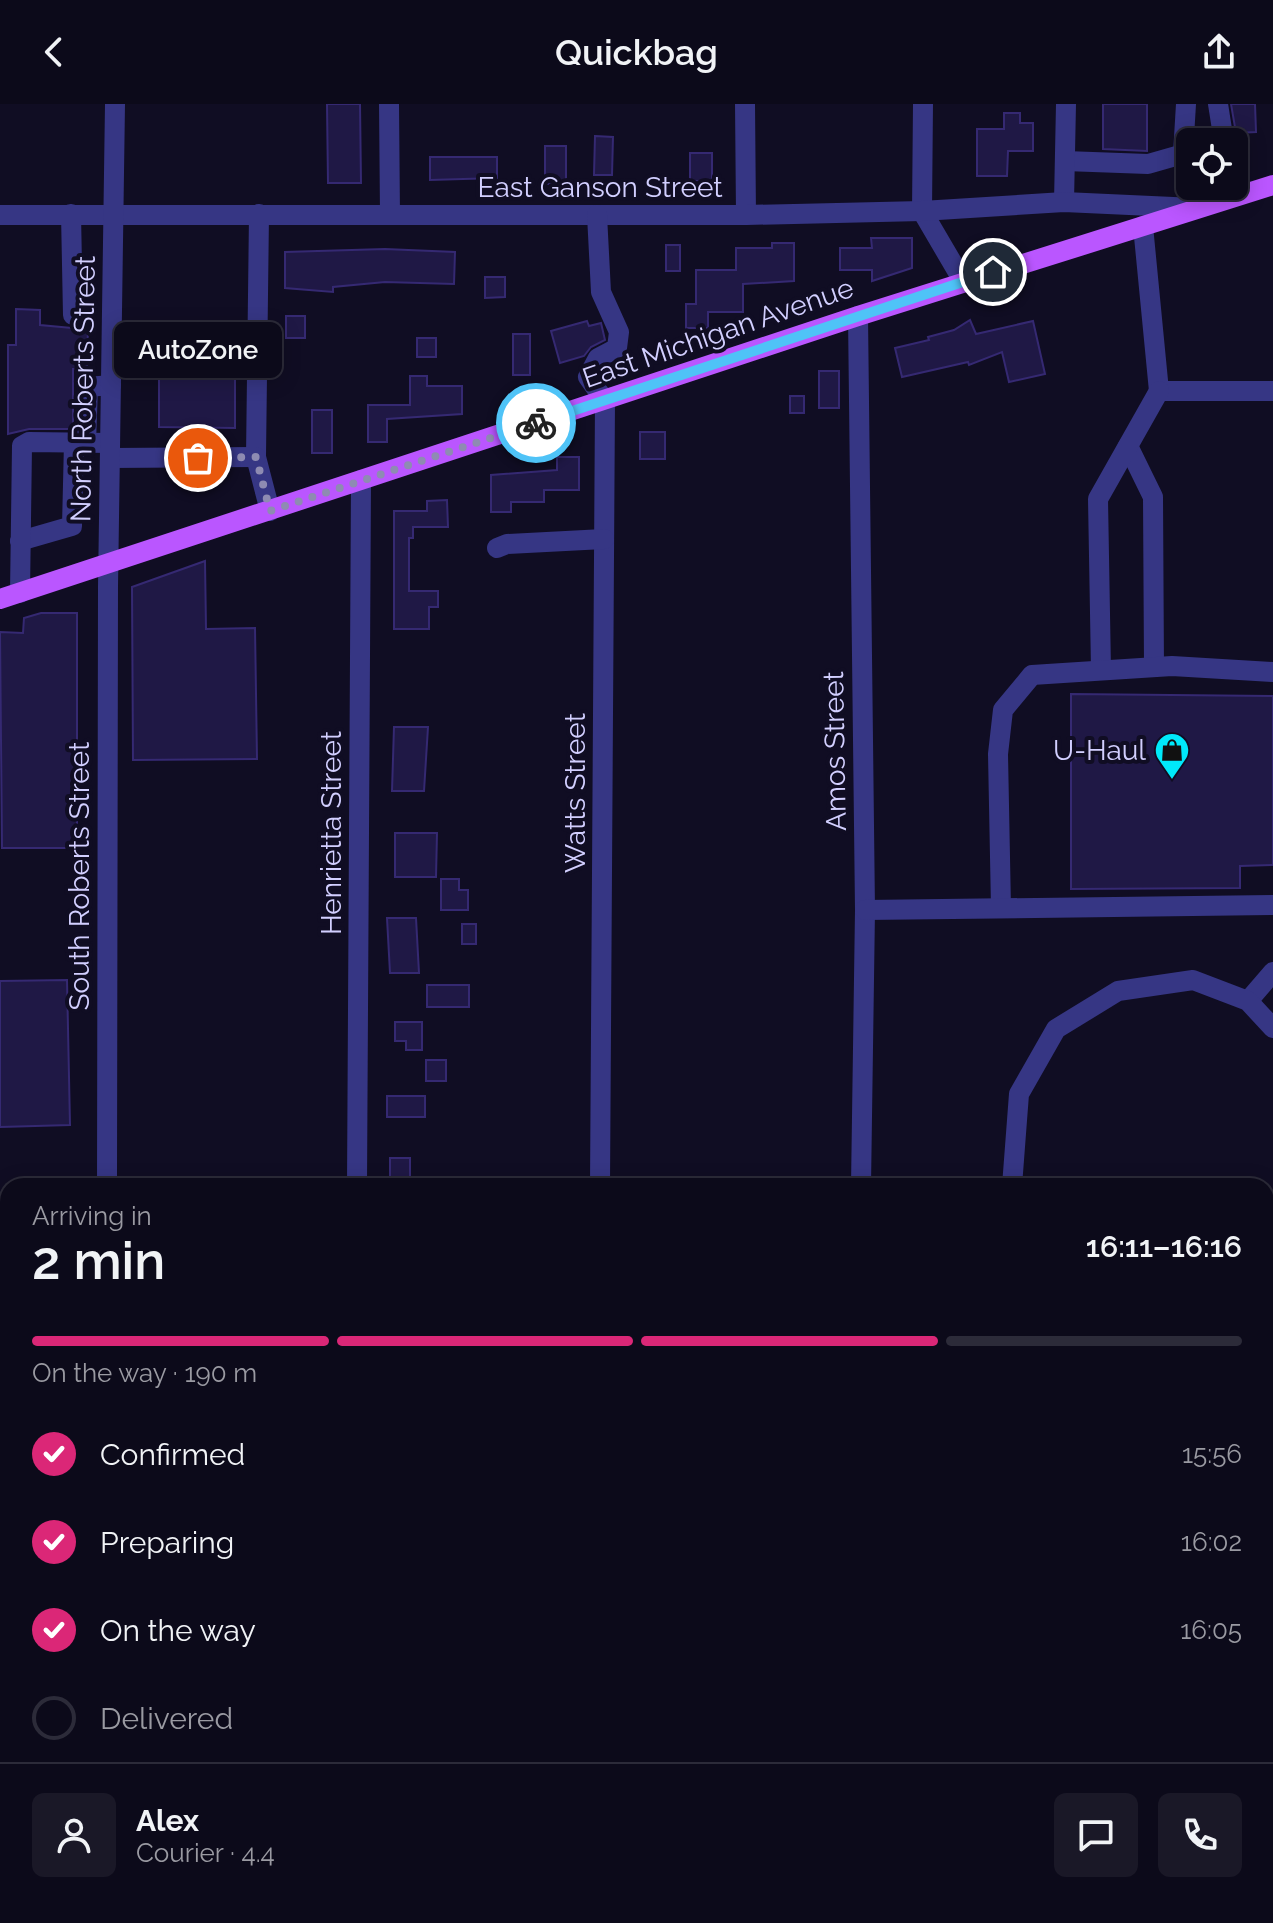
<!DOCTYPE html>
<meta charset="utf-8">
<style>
:root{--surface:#0c0a1a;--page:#1a1827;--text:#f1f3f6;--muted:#9a9aa2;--line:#2c2b39;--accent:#db2777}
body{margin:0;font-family:Raleway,sans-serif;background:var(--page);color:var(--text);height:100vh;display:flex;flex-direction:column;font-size:30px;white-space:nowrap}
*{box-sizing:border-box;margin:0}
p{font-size:26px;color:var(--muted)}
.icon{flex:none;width:44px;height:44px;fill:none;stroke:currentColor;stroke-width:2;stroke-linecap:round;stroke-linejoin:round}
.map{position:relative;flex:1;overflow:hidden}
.drawer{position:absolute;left:0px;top:1074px;width:1274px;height:746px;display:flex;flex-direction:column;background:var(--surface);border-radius:24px 24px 0 0;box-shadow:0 4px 20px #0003,0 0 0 2px var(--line)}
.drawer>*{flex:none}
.buttons{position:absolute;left:1176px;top:24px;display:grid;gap:16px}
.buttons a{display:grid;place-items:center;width:72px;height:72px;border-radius:12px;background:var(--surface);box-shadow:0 4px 20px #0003,0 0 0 2px var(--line);font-size:40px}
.pin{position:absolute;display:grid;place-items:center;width:68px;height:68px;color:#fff;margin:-34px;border:4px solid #fff;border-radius:50%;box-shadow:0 2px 8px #0007}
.courier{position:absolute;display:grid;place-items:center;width:80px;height:80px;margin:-40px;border:6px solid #4fc3f7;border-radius:50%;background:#fff;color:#222;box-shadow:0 2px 10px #0007}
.bubble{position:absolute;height:56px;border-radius:12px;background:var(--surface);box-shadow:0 4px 20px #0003,0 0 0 2px var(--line);font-size:26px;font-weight:600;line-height:56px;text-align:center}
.summary em{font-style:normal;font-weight:600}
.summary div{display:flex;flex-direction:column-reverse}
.summary{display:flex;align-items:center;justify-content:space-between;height:136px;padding:0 32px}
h1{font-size:52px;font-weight:600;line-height:60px}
.bar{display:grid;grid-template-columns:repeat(4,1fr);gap:12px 8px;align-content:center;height:96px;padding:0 32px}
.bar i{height:10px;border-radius:6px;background:var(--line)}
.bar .on{background:var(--accent)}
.bar p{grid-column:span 4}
.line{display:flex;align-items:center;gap:20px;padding:0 32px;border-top:2px solid var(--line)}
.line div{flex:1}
.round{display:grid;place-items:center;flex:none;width:84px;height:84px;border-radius:12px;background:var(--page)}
ol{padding:0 32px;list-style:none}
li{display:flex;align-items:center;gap:24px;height:88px}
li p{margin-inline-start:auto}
li .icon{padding:8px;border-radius:50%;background:var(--accent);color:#fff;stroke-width:4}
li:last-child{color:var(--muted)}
li i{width:44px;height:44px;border:4px solid var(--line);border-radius:50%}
header{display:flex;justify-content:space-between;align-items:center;height:104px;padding:0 32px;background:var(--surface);font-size:36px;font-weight:600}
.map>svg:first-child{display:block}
.building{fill:#1f1845;stroke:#352972;stroke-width:2}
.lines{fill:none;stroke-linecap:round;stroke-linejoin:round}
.minor{stroke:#363684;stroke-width:20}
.major{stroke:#ba56ff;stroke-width:20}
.done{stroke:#8e8bb2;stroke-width:8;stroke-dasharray:0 14.4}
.route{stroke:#4fc3f7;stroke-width:10}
.labels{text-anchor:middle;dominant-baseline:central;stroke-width:8;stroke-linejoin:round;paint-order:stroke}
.street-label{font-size:28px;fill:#d2cfff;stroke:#100d23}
.poi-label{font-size:28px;fill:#d2cfff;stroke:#100d23;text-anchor:end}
</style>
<header><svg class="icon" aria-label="back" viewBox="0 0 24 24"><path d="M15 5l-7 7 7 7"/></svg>Quickbag<svg class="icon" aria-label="share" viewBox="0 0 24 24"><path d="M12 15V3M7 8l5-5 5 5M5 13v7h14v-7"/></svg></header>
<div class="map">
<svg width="1273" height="1819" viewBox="0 0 1273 1819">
<rect width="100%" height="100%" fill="#100d23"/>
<g class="building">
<path d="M 327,0 L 360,0 L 361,79 L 328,79 Z"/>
<path d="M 1103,0 L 1147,0 L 1147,47 L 1103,45 Z"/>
<path d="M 1231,0 L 1255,0 L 1256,28 L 1236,29 Z"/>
<path d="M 1004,9 L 1020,9 L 1020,19 L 1033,19 L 1033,47 L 1008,47 L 1007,72 L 977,72 L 977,25 L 1004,25 Z"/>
<path d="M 595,32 L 613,33 L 612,71 L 594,71 Z"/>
<rect x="545" y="42" width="21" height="38"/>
<rect x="690" y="49" width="22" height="28"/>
<path d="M 430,53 L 497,53 L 497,74 L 430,76 Z"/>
<path d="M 871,134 L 912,134 L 912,164 L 872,177 L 872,166 L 840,166 L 840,144 L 872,144 Z"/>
<path d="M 772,139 L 794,139 L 794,177 L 743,180 L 743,208 L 708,208 L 708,224 L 686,224 L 686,200 L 696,200 L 696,166 L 736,166 L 736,144 L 772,144 Z"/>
<rect x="666" y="141" width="14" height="26"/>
<path d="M 385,145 L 455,148 L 454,180 L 385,178 L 333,183 L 333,188 L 285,184 L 285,148 Z"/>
<path d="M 485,173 L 505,173 L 505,193 L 485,194 Z"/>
<path d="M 16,205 L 40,206 L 40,221 L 72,224 L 88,221 L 87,265 L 73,265 L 73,325 L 29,325 L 8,330 L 8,241 L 16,241 Z"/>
<rect x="286" y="212" width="19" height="22"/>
<path d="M 970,216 L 976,230 L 1033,217 L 1045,270 L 1009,278 L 1002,248 L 969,261 L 968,258 L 902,273 L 895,244 L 929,236 L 928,233 L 954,226 Z"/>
<path d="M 587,217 L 589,222 L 601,219 L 605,236 L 591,243 L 584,252 L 560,259 L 551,227 Z"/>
<rect x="513" y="230" width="17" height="41"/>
<rect x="417" y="234" width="19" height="19"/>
<rect x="819" y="267" width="20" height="37"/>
<path d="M 159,268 L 235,268 L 235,324 L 159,323 Z"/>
<path d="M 410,272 L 427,272 L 427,282 L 462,282 L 462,310 L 387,315 L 387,338 L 368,338 L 368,301 L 410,301 Z"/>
<rect x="790" y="292" width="14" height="17"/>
<rect x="312" y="306" width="20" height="43"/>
<rect x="640" y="328" width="25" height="27"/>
<path d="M 557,353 L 579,353 L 579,386 L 544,386 L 544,398 L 511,398 L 511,408 L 491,408 L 491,371 L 557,366 Z"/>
<path d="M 447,396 L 448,423 L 413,423 L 413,434 L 409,434 L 409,487 L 438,487 L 438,503 L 429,503 L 429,525 L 394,525 L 394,407 L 427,407 L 427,397 Z"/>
<path d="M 205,457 L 206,525 L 255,524 L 257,655 L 133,656 L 132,483 Z"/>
<path d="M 41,509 L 77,509 L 77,744 L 2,744 L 0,528 L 23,529 L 24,514 Z"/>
<path d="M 1071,590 L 1273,592 L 1273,761 L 1240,762 L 1240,784 L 1071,785 Z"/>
<path d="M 394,623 L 428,623 L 424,687 L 392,687 Z"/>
<path d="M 395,729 L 437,729 L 436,773 L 395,773 Z"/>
<path d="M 441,775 L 459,775 L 459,786 L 468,786 L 468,806 L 441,806 Z"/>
<path d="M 387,814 L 416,814 L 419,869 L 390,869 Z"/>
<rect x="462" y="820" width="14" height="20"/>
<path d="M 67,876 L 70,1021 L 0,1023 L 0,877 Z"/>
<rect x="427" y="881" width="42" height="22"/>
<path d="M 395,918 L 422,918 L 422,946 L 406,946 L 406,937 L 395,937 Z"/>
<rect x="426" y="956" width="20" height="21"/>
<rect x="387" y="992" width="38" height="21"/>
<rect x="390" y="1054" width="20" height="28"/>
</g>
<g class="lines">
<g class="minor">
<path d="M 389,0 L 390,111"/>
<path d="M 745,0 L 746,111"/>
<path d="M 923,0 L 922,107 L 963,177"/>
<path d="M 1218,0 L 1224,38"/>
<path d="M 1065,57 L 1148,60 L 1183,50 L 1186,0"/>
<path d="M 1064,98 L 1066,0"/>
<path d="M 71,110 L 73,211"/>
<path d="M 259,110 L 256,353 L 270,407"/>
<path d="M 0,111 L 746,111 L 922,107 L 1064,98 L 1195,104"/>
<path d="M 597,111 L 601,188 L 619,228 L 617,244 L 598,254 L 588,273 L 605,297 L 600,1082"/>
<path d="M 1143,122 L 1159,287 L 1273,287"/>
<path d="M 858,212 L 865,806 L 861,1082"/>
<path d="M 86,339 L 88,283 L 111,281"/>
<path d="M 1128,342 L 1153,393 L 1154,563"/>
<path d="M 110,354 L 256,353"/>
<path d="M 20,437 L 72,422 L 74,338"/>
<path d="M 497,444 L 507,440 L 604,435"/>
<path d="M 20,489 L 22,342 L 29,338 L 110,339"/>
<path d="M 1101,566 L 1098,395 L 1159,287"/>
<path d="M 1001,804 L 998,650 L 1003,606 L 1032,571 L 1172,562 L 1273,568"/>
<path d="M 865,806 L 1273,801"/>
<path d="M 1248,897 L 1273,868"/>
<path d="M 107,1082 L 108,483 L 115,0"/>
<path d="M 357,1082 L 361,376"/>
<path d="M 1012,1082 L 1019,990 L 1056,925 L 1118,887 L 1193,876 L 1248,897 L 1273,924"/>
<path d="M 0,1118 L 8,1118"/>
<path d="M 1266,1190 L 1273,1169"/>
<path d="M 855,1812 L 855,1819"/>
<path d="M 104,1819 L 104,1812"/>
<path d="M 359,1819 L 359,1812"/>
</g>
<path class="major" d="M 0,495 L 858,212 L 1273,81"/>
</g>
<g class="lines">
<path class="done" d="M 198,354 L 256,353 L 270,407 L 536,319"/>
<path class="route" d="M 536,319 L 993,168"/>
</g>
<defs>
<g id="shop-pin" transform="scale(1.8)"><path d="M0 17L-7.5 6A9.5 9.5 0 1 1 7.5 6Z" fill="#00e9fa" stroke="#100d23"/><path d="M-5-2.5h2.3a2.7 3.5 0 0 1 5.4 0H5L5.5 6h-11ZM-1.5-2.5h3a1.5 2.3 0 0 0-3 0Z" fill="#111"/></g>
</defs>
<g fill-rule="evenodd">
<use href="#shop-pin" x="1172" y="646"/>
</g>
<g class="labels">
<g class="street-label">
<text x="600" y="83">East Ganson Street</text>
<text transform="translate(718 229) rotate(-19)">East Michigan Avenue</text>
<text transform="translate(83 285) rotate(-89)">North Roberts Street</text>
<text transform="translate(835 647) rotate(-91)">Amos Street</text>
<text transform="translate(575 689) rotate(-90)">Watts Street</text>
<text transform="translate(331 729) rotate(-90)">Henrietta Street</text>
<text transform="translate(79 772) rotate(-90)">South Roberts Street</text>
</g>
<g class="poi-label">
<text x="1146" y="646">U-Haul</text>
</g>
</g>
</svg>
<div class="buttons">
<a><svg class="icon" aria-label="locate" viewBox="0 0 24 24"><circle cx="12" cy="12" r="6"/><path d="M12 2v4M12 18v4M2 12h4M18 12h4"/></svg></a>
</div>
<div class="pin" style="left:198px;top:354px;background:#ea580c"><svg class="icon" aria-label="bag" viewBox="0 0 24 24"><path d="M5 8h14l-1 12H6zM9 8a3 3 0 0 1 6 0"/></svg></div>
<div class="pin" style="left:993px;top:168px;background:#1f2937"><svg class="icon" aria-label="home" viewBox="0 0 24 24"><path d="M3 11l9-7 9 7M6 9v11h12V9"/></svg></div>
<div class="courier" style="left:536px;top:319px"><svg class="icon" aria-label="bike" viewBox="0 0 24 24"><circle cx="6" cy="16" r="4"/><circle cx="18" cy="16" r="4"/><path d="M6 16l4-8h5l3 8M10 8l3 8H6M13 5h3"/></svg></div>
<div class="bubble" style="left:114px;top:218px;width:168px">AutoZone</div>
<section class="drawer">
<div class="summary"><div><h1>2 min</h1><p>Arriving in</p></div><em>16:11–16:16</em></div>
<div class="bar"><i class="on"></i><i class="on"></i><i class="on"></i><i></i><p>On the way · 190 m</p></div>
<ol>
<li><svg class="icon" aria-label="check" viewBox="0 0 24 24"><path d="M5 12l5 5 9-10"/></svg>Confirmed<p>15:56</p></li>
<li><svg class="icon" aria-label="check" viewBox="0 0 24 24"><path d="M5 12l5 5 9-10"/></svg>Preparing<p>16:02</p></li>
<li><svg class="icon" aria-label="check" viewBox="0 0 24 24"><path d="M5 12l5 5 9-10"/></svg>On the way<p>16:05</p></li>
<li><i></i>Delivered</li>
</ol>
<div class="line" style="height:144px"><a class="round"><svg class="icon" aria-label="person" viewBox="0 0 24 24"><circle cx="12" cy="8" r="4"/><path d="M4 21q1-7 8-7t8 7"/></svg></a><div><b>Alex</b><p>Courier · 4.4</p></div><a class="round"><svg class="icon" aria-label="chat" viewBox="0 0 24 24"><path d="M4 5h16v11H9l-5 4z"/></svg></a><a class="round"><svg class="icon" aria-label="phone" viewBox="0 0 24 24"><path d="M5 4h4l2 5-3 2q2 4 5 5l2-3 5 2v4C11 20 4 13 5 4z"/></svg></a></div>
</section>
</div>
